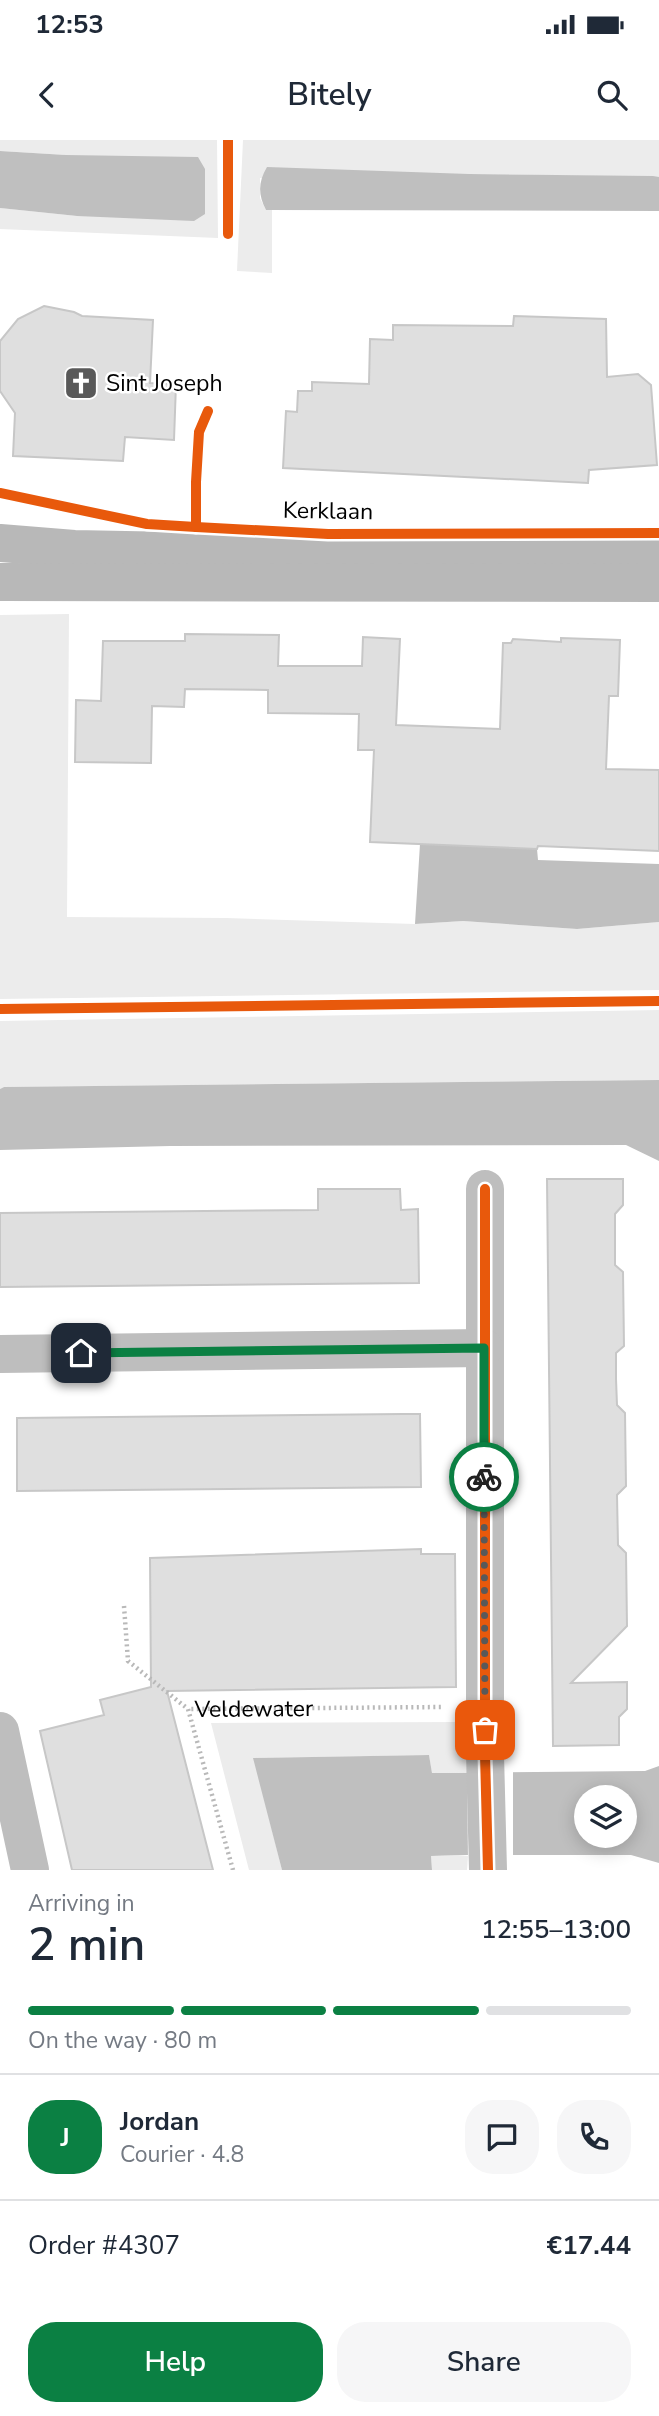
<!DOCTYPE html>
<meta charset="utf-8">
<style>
:root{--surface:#fff;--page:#f6f6f7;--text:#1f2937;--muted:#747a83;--line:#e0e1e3;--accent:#0b8043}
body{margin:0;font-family:"Nunito Sans",sans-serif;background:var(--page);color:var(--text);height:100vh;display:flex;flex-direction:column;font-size:26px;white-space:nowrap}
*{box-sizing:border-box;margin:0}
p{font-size:23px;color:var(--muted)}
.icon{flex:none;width:38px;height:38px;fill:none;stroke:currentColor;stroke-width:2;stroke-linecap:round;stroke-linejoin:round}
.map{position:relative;height:1730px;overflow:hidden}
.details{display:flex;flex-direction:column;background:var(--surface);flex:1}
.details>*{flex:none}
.tools{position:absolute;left:574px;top:1645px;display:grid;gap:14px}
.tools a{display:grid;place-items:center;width:63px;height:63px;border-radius:50%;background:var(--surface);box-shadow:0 4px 18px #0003;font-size:35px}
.pin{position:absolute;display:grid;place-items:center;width:60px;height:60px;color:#fff;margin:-30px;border-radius:14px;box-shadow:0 4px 10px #0006}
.courier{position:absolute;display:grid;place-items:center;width:70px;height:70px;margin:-35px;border:5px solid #0b8043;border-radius:50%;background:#fff;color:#222;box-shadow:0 2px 9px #0007}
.headline em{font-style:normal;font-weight:600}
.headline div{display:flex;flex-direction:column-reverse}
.headline{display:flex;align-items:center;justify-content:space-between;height:119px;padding:0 28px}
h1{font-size:46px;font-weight:600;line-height:52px}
.bar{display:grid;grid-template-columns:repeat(4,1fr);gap:10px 7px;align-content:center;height:84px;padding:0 28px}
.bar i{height:9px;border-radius:5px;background:var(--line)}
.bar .active{background:var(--accent)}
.bar p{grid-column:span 4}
.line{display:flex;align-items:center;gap:18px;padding:0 28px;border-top:2px solid var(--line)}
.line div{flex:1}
.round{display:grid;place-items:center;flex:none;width:74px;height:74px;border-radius:28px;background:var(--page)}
.cta{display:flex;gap:14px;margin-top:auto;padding:14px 28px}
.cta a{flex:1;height:80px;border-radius:28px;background:var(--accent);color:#fff;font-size:28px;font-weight:600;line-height:80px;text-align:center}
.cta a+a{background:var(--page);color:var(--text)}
.status{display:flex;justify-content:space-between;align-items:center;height:49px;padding:0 35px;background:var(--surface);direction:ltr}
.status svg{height:19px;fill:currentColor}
header{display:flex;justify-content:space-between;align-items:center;height:91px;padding:0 28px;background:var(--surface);font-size:32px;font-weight:600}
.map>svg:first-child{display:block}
.green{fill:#ececec}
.water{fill:#bfbfbf;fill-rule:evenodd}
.pier{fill:#fff}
.building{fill:#dfdfdf;stroke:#c7c7c7;stroke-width:2}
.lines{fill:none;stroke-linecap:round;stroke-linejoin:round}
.path{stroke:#b9b9b9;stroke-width:4.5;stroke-dasharray:2 3.5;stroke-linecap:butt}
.street{stroke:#bebebe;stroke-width:38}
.secondary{stroke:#b8b8b8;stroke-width:38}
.cycleway-casing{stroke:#fff;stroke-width:15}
.cycleway{stroke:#e8590c;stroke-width:10}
.done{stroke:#595959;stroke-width:7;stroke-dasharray:0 12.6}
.route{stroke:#0b8043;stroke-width:9}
.labels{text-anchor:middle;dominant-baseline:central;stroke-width:5;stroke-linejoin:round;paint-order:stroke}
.poi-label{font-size:23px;fill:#000;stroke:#fff;text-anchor:start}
.street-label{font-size:23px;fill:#000;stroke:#fff}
</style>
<div class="status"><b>12:53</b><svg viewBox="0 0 49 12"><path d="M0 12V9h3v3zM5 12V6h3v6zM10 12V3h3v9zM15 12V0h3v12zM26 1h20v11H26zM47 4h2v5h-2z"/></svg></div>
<header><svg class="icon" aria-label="back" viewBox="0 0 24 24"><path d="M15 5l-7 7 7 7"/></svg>Bitely<svg class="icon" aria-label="search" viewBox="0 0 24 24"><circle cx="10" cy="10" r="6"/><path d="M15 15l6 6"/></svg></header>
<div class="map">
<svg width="659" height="1730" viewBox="0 0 659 1730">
<rect width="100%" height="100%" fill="#fff"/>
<g class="green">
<path d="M 0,0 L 217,0 L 218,98 L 0,89 L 0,68 L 77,76 L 66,15 L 0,11 Z"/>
<path d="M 243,0 L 659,0 L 659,37 L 469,34 L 260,38 L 260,58 L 266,70 L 272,70 L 272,133 L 237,131 Z"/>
<path d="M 69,474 L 67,777 L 226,778 L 415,784 L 463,781 L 577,789 L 659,782 L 659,850 L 0,859 L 0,475 Z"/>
<path d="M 659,870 L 659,940 L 4,947 L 0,949 L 0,881 Z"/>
<path d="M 461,1582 L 461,1614 L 466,1614 L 467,1632 L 432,1633 L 429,1615 L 254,1618 L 282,1730 L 249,1730 L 211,1583 Z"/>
<path d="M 459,1715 L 468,1716 L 467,1730 L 432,1730 L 431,1716 Z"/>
</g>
<g class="water">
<path d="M 0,11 L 66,15 L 198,17 L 205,29 L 205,74 L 194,81 L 77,76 L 0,68 Z"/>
<path d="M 267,27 L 469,34 L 653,36 L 659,37 L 659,71 L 266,70 C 258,55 258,42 267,27 Z"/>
<path d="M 420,704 L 537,709 L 538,720 L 659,724 L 659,782 L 577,789 L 463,781 L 415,784 Z"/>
<path d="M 659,940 L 659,1021 L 626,1005 L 170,1006 L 0,1010 L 0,949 L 4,947 Z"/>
<path d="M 429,1615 L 432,1633 L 645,1631 L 659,1626 L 659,1723 L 631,1715 L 459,1715 L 431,1716 L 432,1730 L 282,1730 L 253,1618 ZM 586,1657 L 625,1657 L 625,1696 L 586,1696 Z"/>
</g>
<path class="pier" d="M 467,1629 L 513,1629 L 513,1718 L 468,1719 Z"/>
<g class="building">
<path d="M 44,166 L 74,172 L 82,176 L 153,180 L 150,243 L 176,244 L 174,300 L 125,297 L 123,321 L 13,316 L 15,273 L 0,251 L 0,201 L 18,179 Z"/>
<path d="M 514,176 L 606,179 L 607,237 L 638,234 L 651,245 L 657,325 L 589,330 L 588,343 L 283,328 L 286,271 L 297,272 L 298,251 L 312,251 L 312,242 L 369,244 L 370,199 L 393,200 L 393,185 L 513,186 Z"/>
<path d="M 185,494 L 279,495 L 278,526 L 362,526 L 363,497 L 400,499 L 396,585 L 500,589 L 503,503 L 511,503 L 513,499 L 561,502 L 561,498 L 620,500 L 618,556 L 609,556 L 606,629 L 659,630 L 659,711 L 538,706 L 537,709 L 370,702 L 374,610 L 358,610 L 359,574 L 268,573 L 268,550 L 185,549 L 184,567 L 152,566 L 151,623 L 75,622 L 76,560 L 101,561 L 103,501 L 185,501 Z"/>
<path d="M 547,1039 L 623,1039 L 623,1065 L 615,1074 L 615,1125 L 623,1132 L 624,1206 L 616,1213 L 616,1239 L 617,1265 L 625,1273 L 626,1346 L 617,1355 L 618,1405 L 626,1413 L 627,1486 L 571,1543 L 627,1542 L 627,1569 L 619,1577 L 619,1605 L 553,1606 Z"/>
<path d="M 318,1049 L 400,1049 L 401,1070 L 418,1069 L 419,1143 L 0,1147 L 0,1073 L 318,1070 Z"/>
<path d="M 402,1274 L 420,1274 L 421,1347 L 17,1351 L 17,1278 Z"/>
<path d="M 421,1409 L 421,1414 L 455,1414 L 456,1547 L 167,1551 L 213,1730 L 72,1730 L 40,1591 L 104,1575 L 100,1560 L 151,1547 L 150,1418 Z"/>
</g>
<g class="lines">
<g class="path">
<path d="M 124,1466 L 128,1521 L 188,1569"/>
<path id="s1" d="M 233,1730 L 188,1569 L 444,1567"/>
</g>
<g class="street">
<path d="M 485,1049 L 485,1614 L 488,1730"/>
<path d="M 0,1214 L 484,1208"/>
<path d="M 0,1591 L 30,1730"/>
</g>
<g class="secondary">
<path d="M 0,403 L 74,409 L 228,412 L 659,417"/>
<path d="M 0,442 L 659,443"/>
</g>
<g class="cycleway-casing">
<g id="cycleway">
<path d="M 228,0 L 228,94"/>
<path d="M 0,353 L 147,384 L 196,387 L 328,394 L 659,393"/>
<path d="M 196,387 L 196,342 L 199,292 L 208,271"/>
<path d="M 0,869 L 659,861"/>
<path d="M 485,1049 L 485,1614 L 488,1730"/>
</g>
</g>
<use href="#cycleway" class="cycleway"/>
</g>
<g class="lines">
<path class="done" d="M 484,1337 L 485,1590"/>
<path class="route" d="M 81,1213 L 484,1208 L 484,1337"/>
</g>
<defs>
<g id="church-square" transform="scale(1.75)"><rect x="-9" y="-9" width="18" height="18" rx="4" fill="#595959" stroke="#fff"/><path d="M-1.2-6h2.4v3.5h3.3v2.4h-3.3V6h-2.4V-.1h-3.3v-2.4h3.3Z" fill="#fff"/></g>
</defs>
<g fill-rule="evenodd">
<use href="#church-square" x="81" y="243"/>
</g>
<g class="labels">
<g class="poi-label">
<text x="106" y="243">Sint Joseph</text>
</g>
<g class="street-label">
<text transform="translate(328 371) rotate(1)">Kerklaan</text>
<text stroke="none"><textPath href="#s1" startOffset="233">Veldewater</textPath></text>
</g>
</g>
</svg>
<div class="tools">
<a><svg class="icon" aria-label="layers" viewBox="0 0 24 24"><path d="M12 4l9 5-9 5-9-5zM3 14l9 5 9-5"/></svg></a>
</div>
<div class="pin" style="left:485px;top:1590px;background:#ea580c"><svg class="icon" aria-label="bag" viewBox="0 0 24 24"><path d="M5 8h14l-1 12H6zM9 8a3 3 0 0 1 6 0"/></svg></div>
<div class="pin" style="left:81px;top:1213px;background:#1f2937"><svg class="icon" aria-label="home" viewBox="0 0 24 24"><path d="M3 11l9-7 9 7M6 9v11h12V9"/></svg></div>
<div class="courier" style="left:484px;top:1337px"><svg class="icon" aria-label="bike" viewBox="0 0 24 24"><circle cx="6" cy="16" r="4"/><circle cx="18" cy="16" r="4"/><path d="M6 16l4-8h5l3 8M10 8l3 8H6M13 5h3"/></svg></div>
</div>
<section class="details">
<div class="headline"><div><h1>2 min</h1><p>Arriving in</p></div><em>12:55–13:00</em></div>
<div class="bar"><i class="active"></i><i class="active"></i><i class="active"></i><i></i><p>On the way · 80 m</p></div>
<div class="line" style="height:126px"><b class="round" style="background:var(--accent);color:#fff">J</b><div><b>Jordan</b><p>Courier · 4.8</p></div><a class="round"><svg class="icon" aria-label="chat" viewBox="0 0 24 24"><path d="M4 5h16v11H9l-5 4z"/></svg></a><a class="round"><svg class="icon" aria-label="phone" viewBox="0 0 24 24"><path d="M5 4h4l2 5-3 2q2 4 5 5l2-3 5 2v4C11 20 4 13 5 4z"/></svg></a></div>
<div class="line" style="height:91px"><div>Order #4307</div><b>€17.44</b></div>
<div class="cta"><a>Help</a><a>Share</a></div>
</section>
